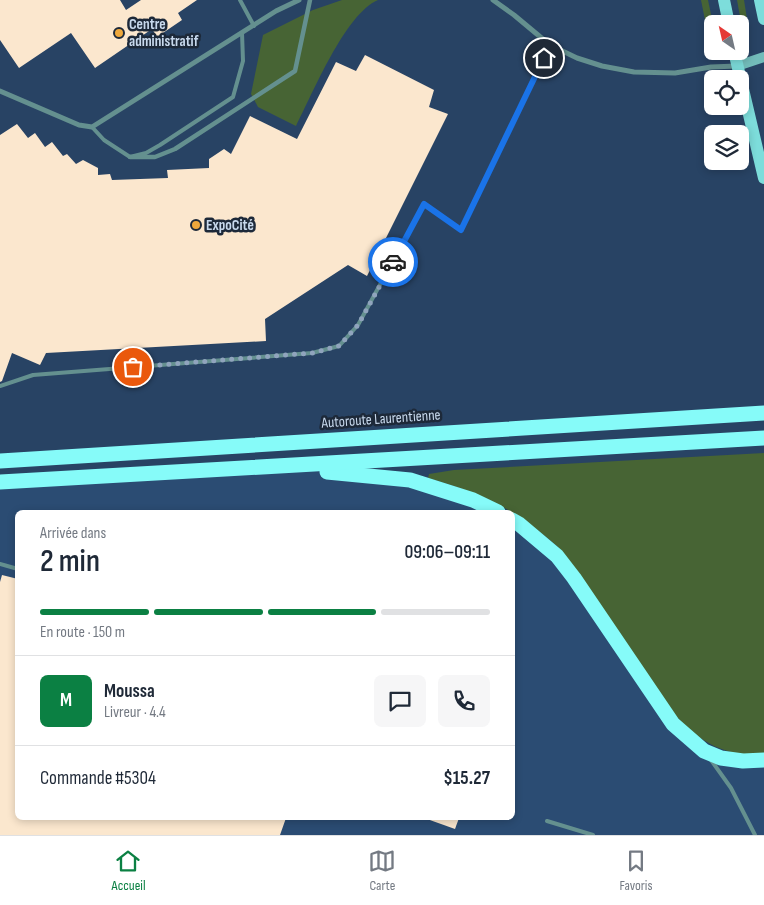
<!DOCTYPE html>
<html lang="fr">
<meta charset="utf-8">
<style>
:root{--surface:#fff;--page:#f6f6f7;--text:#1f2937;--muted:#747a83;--line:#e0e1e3;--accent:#0b8043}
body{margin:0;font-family:"Sofia Sans Condensed",sans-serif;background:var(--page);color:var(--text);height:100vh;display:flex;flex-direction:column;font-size:19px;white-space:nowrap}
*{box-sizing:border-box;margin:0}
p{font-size:16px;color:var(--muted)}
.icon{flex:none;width:28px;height:28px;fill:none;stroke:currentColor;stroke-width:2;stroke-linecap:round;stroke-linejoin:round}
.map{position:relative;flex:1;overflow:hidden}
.drawer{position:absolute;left:15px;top:510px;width:500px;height:310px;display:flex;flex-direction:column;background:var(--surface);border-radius:8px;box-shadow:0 2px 8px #0003}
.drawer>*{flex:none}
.needle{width:32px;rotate:326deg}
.tools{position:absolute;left:704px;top:15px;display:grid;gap:10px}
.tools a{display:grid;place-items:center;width:45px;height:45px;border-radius:8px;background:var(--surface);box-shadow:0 2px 8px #0003;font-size:25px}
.pin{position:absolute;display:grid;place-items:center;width:42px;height:42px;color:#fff;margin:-21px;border:2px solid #fff;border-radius:50%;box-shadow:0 1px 5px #0007}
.courier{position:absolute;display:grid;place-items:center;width:50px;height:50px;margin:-25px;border:4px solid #1a73e8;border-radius:50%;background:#fff;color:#222;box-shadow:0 1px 6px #0007}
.headline em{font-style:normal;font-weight:600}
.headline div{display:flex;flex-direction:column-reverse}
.headline{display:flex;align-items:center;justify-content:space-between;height:85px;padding:0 25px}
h1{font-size:32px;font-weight:600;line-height:38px}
.bar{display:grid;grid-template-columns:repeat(4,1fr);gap:8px 5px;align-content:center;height:60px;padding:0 25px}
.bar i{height:6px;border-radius:4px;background:var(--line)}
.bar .on{background:var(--accent)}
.bar p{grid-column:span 4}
.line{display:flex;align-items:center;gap:12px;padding:0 25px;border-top:1px solid var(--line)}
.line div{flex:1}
.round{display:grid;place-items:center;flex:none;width:52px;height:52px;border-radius:8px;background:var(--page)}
.dock{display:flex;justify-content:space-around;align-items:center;height:70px;border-top:1px solid var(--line);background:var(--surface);font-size:14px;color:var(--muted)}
.dock a{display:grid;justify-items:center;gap:2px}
.dock .on{color:var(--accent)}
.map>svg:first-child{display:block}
.built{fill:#2b4c73}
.green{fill:#476434}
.building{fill:#fbe7ce}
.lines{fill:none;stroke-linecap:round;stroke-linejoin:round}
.service{stroke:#64908f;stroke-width:4}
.pedestrian{stroke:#64908f;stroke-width:4.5}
.minor{stroke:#64908f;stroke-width:5}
.secondary{stroke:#73bcba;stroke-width:10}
.primary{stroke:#7ddddb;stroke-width:12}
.motorway{stroke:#86fbf9;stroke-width:15}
.done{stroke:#90a4bd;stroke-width:5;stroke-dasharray:0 9}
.route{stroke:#1a73e8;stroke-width:6}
.poi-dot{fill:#eea83c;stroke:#1d2939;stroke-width:2}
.labels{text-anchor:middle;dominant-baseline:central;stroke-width:5;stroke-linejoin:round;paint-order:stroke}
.poi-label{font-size:15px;font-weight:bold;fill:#c8d9ed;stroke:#1d2939;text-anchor:start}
.street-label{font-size:15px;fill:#c8d9ed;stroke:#1d2939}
</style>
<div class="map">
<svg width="764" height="835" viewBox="0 0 764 835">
<rect width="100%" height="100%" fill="#284364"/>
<path class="built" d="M 283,467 L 410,480 L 498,512 L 18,512 L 18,818 L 512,818 L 513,520 L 557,556 L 673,724 L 704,751 L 764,760 L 764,835 L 0,835 L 0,482 Z"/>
<g class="green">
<path d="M 342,0 L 378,0 C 345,14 313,93 296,126 L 258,107 L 251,94 L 263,35 L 313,10 Z"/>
<path d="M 701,0 L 708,0 L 713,24 L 712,41 L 709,40 Z"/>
<path d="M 737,0 L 744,0 L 749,32 L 747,34 L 743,33 Z"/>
<path d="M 764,453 L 764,757 C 723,754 703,745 675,715 L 558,547 C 515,509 483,494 428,478 L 429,474 L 454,470 Z"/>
</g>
<g class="building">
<path d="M 0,0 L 120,0 L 126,10 L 141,0 L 197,0 L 178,13 L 182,20 L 157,37 L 152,29 L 95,68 L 71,33 L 19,68 L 0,40 Z"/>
<path d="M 365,55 L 434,90 L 429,107 L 448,114 L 367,276 L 348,265 L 265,319 L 266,341 L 46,353 L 40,365 L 12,353 L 2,381 L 0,382 L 0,135 L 17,124 L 28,138 L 35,133 L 45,147 L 52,142 L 63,156 L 67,154 L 76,164 L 83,160 L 98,168 L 98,175 L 110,174 L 112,180 L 168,178 L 167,170 L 209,168 L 209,159 L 224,149 L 231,154 L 250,116 L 297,139 L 336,62 L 356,71 Z"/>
<path d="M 2,575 L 18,579 L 18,818 L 286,818 L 280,835 L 0,835 L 0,582 Z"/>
<path d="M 428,818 L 459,818 L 455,829 L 427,819 Z"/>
</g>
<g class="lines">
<g class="service">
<path d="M 240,0 L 254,26"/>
<path d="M 92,127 L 104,140 L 130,157 L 146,153 L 160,145 L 233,97 L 243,61 L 242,33"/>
<path d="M 0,386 L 33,375 L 312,353 L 339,346 L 358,325 L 424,204 L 461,230 L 550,45"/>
<path d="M 0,564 L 18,569"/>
<path d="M 711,760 L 731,788 L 755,835"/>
<path d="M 547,821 L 593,835"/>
</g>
<path class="pedestrian" d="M 130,157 L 155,157 L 175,149 L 295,71 L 310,0"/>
<g class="minor">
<path d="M 493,0 L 514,15 L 550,45 L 577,58 L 602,66 L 634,72 L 675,73 L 711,67 L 737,66"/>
<path d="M 0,91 L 79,125 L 92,127 L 276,11 L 299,0"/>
</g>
<path class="secondary" d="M 737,66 L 764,57"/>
<g class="primary">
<path d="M 724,0 L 729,24"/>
<path d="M 760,0 L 764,19"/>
<path d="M 734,51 L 764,178"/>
</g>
<g class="motorway">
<path d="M 0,461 L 764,413"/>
<path d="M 327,472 L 410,480 L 473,500 L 498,512"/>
<path d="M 0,482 L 764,438"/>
<path d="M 512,520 L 519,524 L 557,556 L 574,578 L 673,724 L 704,751 L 721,758 L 743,761 L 764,760"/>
</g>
</g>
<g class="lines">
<path class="done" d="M 133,367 L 312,353 L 339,346 L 358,325 L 393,262"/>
<path class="route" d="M 393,262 L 424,204 L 461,230 L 544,58"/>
</g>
<g class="poi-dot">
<circle cx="119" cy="33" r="5"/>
<circle cx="196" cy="225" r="5"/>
</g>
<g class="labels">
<g class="poi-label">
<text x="129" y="24">Centre<tspan x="129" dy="17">administratif</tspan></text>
<text x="206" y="225">ExpoCité</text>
</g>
<g class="street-label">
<text transform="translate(381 419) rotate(-4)">Autoroute Laurentienne</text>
</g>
</g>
</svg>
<div class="tools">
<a><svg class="needle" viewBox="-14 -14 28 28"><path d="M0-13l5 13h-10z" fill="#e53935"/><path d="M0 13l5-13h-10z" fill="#747a83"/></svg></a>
<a><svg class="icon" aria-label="locate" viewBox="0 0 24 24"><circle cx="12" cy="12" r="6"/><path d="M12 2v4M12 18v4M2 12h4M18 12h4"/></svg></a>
<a><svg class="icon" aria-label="layers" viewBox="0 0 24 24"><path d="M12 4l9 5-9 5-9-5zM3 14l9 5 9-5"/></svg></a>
</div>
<div class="pin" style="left:133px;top:367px;background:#ea580c"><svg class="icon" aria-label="bag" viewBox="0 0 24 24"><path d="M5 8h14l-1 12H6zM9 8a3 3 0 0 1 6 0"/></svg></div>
<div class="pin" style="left:544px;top:58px;background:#1f2937"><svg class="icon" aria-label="home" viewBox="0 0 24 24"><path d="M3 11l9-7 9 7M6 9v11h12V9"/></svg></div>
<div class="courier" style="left:393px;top:262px"><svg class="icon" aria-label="car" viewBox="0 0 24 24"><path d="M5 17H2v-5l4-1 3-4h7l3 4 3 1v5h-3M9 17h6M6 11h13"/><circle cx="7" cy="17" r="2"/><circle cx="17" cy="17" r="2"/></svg></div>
<section class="drawer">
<div class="headline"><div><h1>2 min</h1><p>Arrivée dans</p></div><em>09:06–09:11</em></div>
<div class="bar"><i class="on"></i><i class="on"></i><i class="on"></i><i></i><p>En route · 150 m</p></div>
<div class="line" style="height:90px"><b class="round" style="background:var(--accent);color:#fff">M</b><div><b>Moussa</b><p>Livreur · 4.4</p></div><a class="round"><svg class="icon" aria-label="chat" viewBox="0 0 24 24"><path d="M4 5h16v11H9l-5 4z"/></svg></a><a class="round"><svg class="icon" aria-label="phone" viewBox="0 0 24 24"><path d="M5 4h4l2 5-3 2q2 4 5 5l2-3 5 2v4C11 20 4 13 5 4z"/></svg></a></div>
<div class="line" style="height:65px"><div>Commande #5304</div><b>$15.27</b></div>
</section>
</div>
<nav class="dock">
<a class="on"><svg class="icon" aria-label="home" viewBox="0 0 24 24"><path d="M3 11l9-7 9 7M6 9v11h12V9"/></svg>Accueil</a>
<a><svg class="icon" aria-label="map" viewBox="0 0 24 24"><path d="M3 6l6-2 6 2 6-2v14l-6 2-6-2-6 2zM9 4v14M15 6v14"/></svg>Carte</a>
<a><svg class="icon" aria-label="saved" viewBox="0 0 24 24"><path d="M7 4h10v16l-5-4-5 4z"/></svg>Favoris</a>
</nav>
